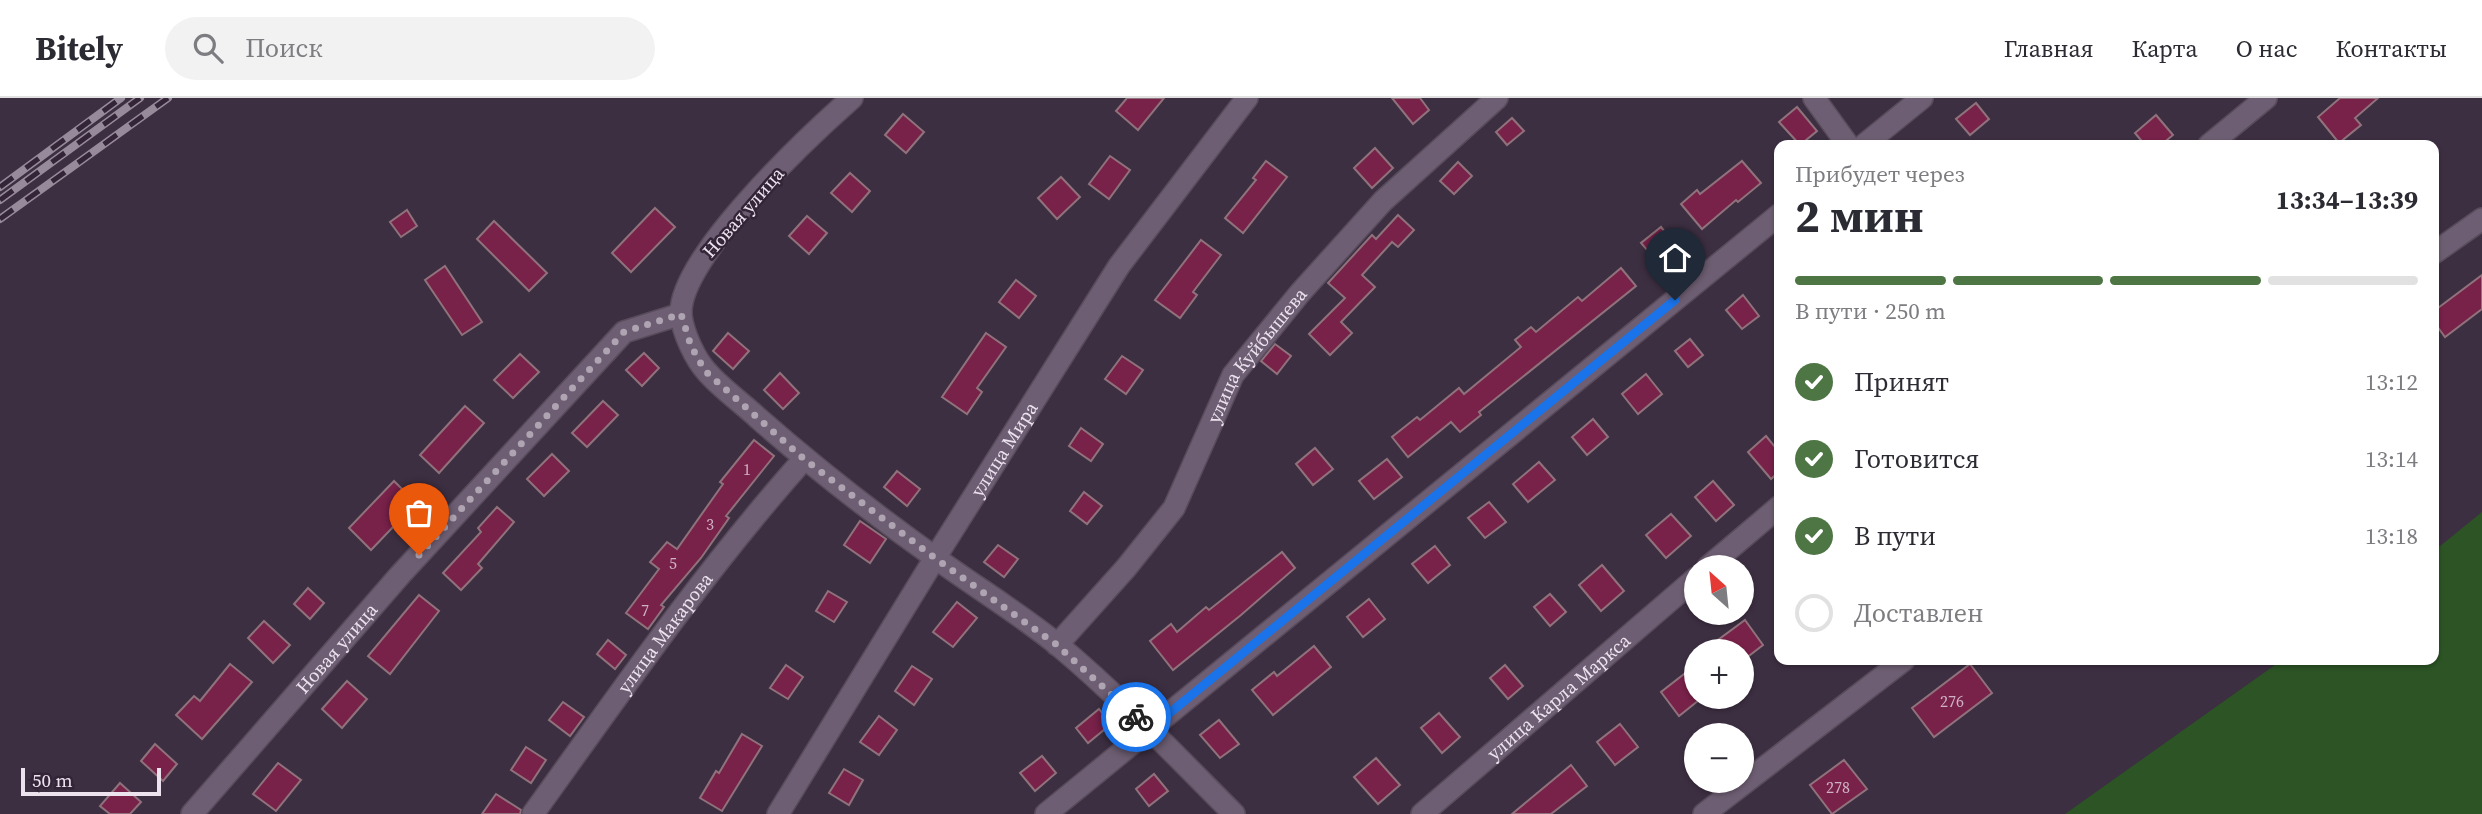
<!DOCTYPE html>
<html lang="ru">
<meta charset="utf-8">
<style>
:root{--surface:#fff;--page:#f2f2f3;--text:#2b2b33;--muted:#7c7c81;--line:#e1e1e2;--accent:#4d7644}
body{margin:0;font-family:"Source Serif 4",serif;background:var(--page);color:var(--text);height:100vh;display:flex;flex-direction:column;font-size:26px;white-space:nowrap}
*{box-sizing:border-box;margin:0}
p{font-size:23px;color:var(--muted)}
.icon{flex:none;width:38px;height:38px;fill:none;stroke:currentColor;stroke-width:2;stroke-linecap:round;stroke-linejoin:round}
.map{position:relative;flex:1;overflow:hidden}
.panel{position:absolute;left:1774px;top:42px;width:665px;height:525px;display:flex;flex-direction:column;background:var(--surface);border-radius:14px;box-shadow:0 2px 5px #0004}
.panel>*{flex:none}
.needle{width:46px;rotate:333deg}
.buttons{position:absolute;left:1684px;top:457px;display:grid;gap:14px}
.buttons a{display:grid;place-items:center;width:70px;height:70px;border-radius:50%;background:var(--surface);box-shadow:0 2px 5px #0004;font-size:35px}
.scale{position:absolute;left:21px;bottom:18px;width:140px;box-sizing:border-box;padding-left:7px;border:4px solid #ece3ef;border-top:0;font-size:19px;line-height:24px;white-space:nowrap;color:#ece3ef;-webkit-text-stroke:5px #332537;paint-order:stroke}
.pin{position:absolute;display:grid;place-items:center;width:60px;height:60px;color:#fff;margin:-72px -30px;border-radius:50% 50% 50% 0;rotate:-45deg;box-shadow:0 0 7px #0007}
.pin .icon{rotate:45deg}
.courier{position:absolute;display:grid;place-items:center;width:70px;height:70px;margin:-35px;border:5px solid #1a73e8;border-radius:50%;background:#fff;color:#222;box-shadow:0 2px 9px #0007}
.head em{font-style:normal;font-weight:700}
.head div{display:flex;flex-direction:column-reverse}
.head{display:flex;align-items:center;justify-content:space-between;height:119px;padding:0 21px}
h1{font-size:46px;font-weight:700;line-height:52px}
.bar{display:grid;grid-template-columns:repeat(4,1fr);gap:10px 7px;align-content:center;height:84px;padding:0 21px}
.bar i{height:9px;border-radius:5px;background:var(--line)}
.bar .active{background:var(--accent)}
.bar p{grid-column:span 4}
ol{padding:0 21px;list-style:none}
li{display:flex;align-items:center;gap:21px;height:77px}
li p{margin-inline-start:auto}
li .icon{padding:7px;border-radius:50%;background:var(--accent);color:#fff;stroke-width:4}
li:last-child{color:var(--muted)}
li i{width:38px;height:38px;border:4px solid var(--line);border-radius:50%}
header{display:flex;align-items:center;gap:42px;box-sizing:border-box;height:98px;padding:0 35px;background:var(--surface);border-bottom:2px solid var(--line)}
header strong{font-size:33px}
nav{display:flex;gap:38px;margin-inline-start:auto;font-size:24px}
.search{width:490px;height:63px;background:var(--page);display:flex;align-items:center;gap:18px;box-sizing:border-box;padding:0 24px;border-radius:38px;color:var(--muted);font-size:26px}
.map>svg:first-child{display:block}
.green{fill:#2c5425}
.building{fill:#782149;stroke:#8f727b;stroke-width:2}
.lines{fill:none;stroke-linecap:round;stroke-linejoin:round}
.minor-casing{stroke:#584c5c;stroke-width:24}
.minor{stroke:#6e5e73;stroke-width:21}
.rail-casing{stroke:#978b9b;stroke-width:8}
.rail{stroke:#332537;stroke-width:5;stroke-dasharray:16;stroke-linecap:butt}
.done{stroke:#afa4b2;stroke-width:7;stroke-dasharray:0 12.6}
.route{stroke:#1a73e8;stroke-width:9}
.labels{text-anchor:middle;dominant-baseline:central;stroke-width:5;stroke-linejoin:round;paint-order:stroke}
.number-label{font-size:16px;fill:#cfb2c6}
.street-label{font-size:19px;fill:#ece3ef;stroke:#332537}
</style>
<header>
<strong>Bitely</strong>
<div class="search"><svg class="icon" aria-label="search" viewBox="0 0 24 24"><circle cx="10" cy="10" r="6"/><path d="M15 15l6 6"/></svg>Поиск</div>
<nav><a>Главная</a><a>Карта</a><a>О нас</a><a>Контакты</a></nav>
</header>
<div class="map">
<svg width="2482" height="716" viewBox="0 0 2482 716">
<rect width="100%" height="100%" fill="#3d2f42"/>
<path class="green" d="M 2482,414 L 2482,716 L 2065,716 L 2282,562 L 2434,562 L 2434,453 Z"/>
<g class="building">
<path d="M 1127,0 L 1164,0 L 1138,32 L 1116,13 Z"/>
<path d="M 1392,0 L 1420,0 L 1429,12 L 1413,26 Z"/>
<path d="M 2340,0 L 2378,0 L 2355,20 L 2361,27 L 2339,45 L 2318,19 Z"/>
<path d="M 1976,5 L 1989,21 L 1970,37 L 1956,21 Z"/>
<path d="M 1797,9 L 1817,33 L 1800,47 L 1779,24 Z"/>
<path d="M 903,16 L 924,34 L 906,55 L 885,37 Z"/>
<path d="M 2156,17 L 2173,37 L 2161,47 L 2145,47 L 2135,35 Z"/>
<path d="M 1512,20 L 1524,33 L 1507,47 L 1496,34 Z"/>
<path d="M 1375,50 L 1393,70 L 1372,90 L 1354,70 Z"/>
<path d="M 1110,58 L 1130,72 L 1109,101 L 1089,86 Z"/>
<path d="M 1266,63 L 1287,79 L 1243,135 L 1225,120 L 1256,82 L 1253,80 Z"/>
<path d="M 1742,63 L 1761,85 L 1738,104 L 1736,102 L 1702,131 L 1681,106 L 1697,92 L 1700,96 Z"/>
<path d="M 1458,64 L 1472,78 L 1454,96 L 1440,83 Z"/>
<path d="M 850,75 L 870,93 L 852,114 L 831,95 Z"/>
<path d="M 1061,79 L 1080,99 L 1057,121 L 1038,100 Z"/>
<path d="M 655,110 L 675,129 L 631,174 L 612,155 Z"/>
<path d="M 407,112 L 417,128 L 401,139 L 390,124 Z"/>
<path d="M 1398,117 L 1414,132 L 1398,149 L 1392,144 L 1362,177 L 1375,189 L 1341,224 L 1352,235 L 1330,257 L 1309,236 L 1345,200 L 1328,185 L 1372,137 L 1376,141 Z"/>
<path d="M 807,118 L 827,135 L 809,156 L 789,138 Z"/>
<path d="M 494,123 L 547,175 L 529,193 L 477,141 Z"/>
<path d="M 1661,129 L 1679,151 L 1660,167 L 1641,145 Z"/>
<path d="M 1201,142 L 1221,157 L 1193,194 L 1197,197 L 1180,220 L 1155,202 Z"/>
<path d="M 445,168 L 482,224 L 462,237 L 425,182 Z"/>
<path d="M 1621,170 L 1636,188 L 1479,314 L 1481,317 L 1460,334 L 1451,324 L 1408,359 L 1392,339 L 1417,319 L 1420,322 L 1459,290 L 1464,296 L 1521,249 L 1515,242 L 1531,229 L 1536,234 L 1578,199 L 1582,203 Z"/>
<path d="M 2482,177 L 2482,211 L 2445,239 L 2434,224 L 2434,213 Z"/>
<path d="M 1016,182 L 1036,198 L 1019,220 L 999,204 Z"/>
<path d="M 1743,197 L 1759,218 L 1742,231 L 1726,212 Z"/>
<path d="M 728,235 L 749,253 L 733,271 L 713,253 Z"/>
<path d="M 986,235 L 1006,249 L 977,290 L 982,294 L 967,316 L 942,299 Z"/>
<path d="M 1690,241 L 1703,257 L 1688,269 L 1675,253 Z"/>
<path d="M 1275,246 L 1291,258 L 1277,276 L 1261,263 Z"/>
<path d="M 644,255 L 659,270 L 642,288 L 626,272 Z"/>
<path d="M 520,256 L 539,274 L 513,300 L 494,282 Z"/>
<path d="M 1122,258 L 1143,272 L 1126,296 L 1105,281 Z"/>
<path d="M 780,275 L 799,295 L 783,311 L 764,292 Z"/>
<path d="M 1646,276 L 1662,296 L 1638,316 L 1622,296 Z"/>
<path d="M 603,303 L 618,317 L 587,349 L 572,335 Z"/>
<path d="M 465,308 L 484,325 L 439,375 L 420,357 Z"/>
<path d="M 1593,321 L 1608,339 L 1587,357 L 1572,339 Z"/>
<path d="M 1081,330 L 1103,346 L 1091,363 L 1069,348 Z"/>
<path d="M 1766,338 L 1780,355 L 1780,373 L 1771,381 L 1748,354 Z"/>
<path d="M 754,342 L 774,358 L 726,418 L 729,420 L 701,460 L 661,507 L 664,509 L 648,531 L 626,515 L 659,471 L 650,464 L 667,444 L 677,451 L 723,386 L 720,384 Z"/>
<path d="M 1315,350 L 1333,371 L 1313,387 L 1296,366 Z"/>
<path d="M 552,356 L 569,373 L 544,398 L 527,381 Z"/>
<path d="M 1387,361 L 1402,379 L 1374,401 L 1359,383 Z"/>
<path d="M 1539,364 L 1555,382 L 1528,404 L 1513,386 Z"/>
<path d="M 897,373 L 920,391 L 907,408 L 884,389 Z"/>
<path d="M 394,383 L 416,405 L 371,452 L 349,430 Z"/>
<path d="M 1713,383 L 1734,407 L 1716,423 L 1695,399 Z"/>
<path d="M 1084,394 L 1102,408 L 1087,426 L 1070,413 Z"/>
<path d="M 1489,404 L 1506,424 L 1485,440 L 1468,420 Z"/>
<path d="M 497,409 L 514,424 L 478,466 L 482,470 L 461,492 L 443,475 L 481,434 L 478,430 Z"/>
<path d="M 1671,416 L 1691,438 L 1666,460 L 1646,437 Z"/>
<path d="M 860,423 L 886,441 L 870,465 L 844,447 Z"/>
<path d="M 998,447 L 1018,461 L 1004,479 L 984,464 Z"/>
<path d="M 1435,448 L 1450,467 L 1428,485 L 1412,466 Z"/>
<path d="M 1282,454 L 1295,470 L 1241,517 L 1173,572 L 1150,543 L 1171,526 L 1177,534 L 1206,509 L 1209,512 Z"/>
<path d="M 1602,467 L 1624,493 L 1601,513 L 1579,487 Z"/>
<path d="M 308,490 L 324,505 L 310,521 L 294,506 Z"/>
<path d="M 828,493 L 847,504 L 834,524 L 816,513 Z"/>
<path d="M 1550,496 L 1566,514 L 1550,528 L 1534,509 Z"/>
<path d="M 419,497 L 439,513 L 390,576 L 368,558 Z"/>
<path d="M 1369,501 L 1385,521 L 1363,539 L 1347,519 Z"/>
<path d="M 957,504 L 977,520 L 953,549 L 933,534 Z"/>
<path d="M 1745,522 L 1763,547 L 1741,564 L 1741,553 L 1703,553 Z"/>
<path d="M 264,523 L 290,547 L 273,565 L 248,540 Z"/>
<path d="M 608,542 L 626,557 L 615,571 L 597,556 Z"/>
<path d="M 1314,548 L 1331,569 L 1273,617 L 1252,592 L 1274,574 L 1277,578 Z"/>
<path d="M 230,566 L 252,584 L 202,641 L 176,617 L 194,598 L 200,603 Z"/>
<path d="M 1970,566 L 1992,595 L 1934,639 L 1912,610 Z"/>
<path d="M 786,567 L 803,579 L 788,601 L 770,590 Z"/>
<path d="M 1505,567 L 1523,588 L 1508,601 L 1490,580 Z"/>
<path d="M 912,568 L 932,581 L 914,607 L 895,593 Z"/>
<path d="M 1688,573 L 1696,583 L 1696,598 L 1704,598 L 1679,618 L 1661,594 Z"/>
<path d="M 347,583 L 367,601 L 342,630 L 322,611 Z"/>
<path d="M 563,604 L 584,619 L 570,638 L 549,622 Z"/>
<path d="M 1099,611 L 1111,626 L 1088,645 L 1076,630 Z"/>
<path d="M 1439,615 L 1460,639 L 1442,655 L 1421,630 Z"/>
<path d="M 879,618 L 897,632 L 879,657 L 860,644 Z"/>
<path d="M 1219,622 L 1239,646 L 1220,660 L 1200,637 Z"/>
<path d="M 1620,626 L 1638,649 L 1615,667 L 1597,644 Z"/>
<path d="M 742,636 L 762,648 L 722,713 L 700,700 L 716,673 L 719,675 Z"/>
<path d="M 155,646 L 177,666 L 163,683 L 141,663 Z"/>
<path d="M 526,649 L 546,662 L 531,685 L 511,672 Z"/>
<path d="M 1042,658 L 1056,675 L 1035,693 L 1020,675 Z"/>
<path d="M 1376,660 L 1400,687 L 1378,706 L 1354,679 Z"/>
<path d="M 1844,662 L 1867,691 L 1832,716 L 1810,687 Z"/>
<path d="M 278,665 L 301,682 L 276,713 L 253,696 Z"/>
<path d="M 1571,667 L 1587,688 L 1551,716 L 1512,716 Z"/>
<path d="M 844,671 L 863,682 L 849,707 L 829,695 Z"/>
<path d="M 1154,676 L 1168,693 L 1149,708 L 1136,691 Z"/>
<path d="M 120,685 L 141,704 L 130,716 L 110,716 L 100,708 Z"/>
<path d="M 496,696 L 521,712 L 520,716 L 482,716 Z"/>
</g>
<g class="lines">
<g class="minor-casing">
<g id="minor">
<path d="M 852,0 C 810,37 677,161 681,217 C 683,235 695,261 707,274 C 722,291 742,305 758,320 C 815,370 875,417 937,461 C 977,490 1020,516 1058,547 C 1120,599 1177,659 1234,716"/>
<path d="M 1814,0 L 1848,47"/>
<path d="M 1864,47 L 1922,0"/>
<path d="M 2209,47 L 2266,0"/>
<path d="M 2434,155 L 2482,121"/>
<path d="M 1708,469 L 1780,408"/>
<path id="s1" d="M 1057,547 L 1126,470 L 1174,410 L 1233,277 L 1300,195 L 1383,103 L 1497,0"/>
<path id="s2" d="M 192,716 L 400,477 L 624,234 L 681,216"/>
<path id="s3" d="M 533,716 C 620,595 705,472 804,361"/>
<path id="s4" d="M 778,716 L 935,460 L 1119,168 L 1247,0"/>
<path d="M 1046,716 L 1780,116"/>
<path id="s5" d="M 1422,716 L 1696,480"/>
<path d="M 1704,716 L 1904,562"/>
</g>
</g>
<use href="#minor" class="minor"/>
<g class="rail-casing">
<g id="rail">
<path d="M 0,89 L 121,0"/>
<path d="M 0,102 L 140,0"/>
<path d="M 0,121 L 168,0"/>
</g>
</g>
<use href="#rail" class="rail"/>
</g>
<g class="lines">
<path class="done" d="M 419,457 L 624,234 L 681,216 L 691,248 L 705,273 L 804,361 L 935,460 L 1057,547 L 1136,619"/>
<path class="route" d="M 1136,619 L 1150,631 L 1675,202"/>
</g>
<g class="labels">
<g class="number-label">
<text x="747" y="371">1</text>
<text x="710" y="426">3</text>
<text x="673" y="465">5</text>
<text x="645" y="512">7</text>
<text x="1952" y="603">276</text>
<text x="1838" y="689">278</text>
</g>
<g class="street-label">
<text transform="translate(743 114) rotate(-49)">Новая улица</text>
<text stroke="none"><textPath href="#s1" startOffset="355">улица Куйбышева</textPath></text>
<text stroke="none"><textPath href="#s4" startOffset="429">улица Мира</textPath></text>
<text stroke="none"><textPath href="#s3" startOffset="224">улица Макарова</textPath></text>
<text stroke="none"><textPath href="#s2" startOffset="220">Новая улица</textPath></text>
<text stroke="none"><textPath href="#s5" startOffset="180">улица Карла Маркса</textPath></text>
</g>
</g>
</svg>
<div class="buttons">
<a><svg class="needle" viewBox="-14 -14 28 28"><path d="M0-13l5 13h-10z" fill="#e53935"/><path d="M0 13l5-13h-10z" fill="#7c7c81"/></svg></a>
<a>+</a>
<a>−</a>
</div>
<div class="scale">50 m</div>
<div class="pin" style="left:419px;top:457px;background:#ea580c"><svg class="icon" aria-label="bag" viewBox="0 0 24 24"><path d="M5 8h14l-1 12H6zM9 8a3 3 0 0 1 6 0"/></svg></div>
<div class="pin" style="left:1675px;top:202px;background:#1f2937"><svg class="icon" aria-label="home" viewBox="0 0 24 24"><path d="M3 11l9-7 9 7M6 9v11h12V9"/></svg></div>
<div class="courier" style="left:1136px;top:619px"><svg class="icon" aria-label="bike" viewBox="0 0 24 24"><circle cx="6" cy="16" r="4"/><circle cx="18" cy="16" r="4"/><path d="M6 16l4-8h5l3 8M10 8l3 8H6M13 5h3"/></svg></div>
<section class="panel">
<div class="head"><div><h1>2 мин</h1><p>Прибудет через</p></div><em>13:34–13:39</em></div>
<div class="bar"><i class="active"></i><i class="active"></i><i class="active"></i><i></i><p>В пути · 250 m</p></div>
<ol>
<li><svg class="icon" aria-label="check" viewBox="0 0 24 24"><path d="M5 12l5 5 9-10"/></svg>Принят<p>13:12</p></li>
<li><svg class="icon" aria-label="check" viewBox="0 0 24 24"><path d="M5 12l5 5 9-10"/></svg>Готовится<p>13:14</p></li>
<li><svg class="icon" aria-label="check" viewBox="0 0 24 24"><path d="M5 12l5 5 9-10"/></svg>В пути<p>13:18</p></li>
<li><i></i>Доставлен</li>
</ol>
</section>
</div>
